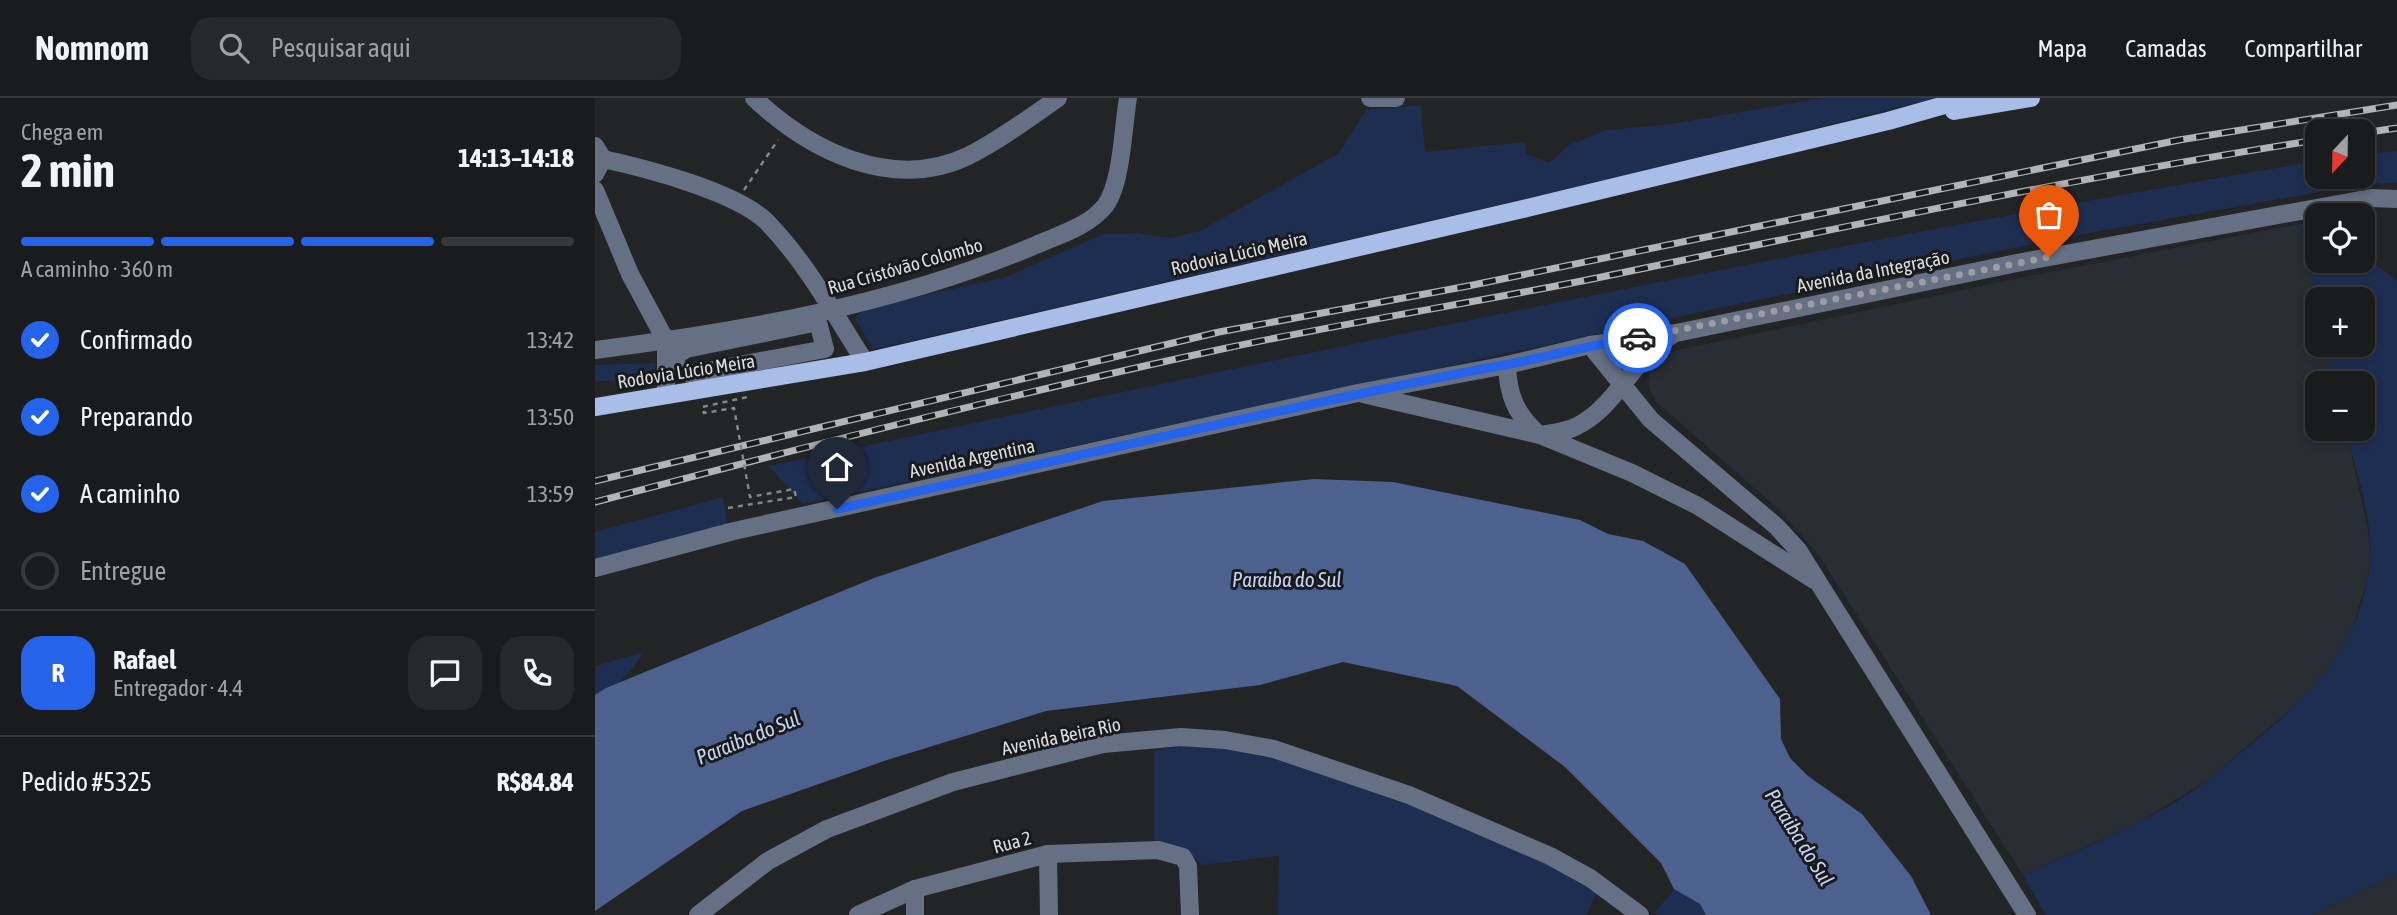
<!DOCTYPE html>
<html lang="pt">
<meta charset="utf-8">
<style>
:root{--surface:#1a1b1c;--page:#272829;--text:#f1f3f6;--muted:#9fa1a3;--line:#38393b;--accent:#2563eb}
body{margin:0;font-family:"Asap Condensed",sans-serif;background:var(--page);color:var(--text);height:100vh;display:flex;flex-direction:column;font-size:26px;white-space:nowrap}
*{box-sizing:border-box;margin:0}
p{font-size:23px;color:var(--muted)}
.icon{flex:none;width:38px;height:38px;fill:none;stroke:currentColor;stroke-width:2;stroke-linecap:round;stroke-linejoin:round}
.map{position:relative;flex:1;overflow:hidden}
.sheet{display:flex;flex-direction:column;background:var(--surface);width:595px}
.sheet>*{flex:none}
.needle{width:46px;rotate:202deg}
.fabs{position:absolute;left:1710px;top:21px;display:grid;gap:14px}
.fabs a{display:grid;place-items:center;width:70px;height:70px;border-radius:14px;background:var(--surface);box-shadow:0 4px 10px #0003,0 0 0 2px var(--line);font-size:35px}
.pin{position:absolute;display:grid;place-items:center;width:60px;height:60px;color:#fff;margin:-72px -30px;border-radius:50% 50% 50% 0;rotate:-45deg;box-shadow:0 0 7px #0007}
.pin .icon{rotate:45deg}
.courier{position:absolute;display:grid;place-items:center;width:70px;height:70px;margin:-35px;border:5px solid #2563eb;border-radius:50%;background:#fff;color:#222;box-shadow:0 2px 9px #0007}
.headline em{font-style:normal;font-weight:700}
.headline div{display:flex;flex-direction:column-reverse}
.headline{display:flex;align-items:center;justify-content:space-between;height:119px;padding:0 21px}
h1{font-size:46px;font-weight:700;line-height:52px}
.bar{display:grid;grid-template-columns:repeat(4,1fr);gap:10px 7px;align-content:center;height:84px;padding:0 21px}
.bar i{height:9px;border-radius:5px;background:var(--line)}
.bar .active{background:var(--accent)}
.bar p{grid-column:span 4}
.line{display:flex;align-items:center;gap:18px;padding:0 21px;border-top:2px solid var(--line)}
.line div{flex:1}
.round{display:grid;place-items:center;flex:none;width:74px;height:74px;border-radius:21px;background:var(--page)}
ol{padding:0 21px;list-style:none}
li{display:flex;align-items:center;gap:21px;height:77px}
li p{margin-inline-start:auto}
li .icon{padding:7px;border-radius:50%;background:var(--accent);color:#fff;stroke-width:4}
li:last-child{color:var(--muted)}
li i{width:38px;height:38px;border:4px solid var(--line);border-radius:50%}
header{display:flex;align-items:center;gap:42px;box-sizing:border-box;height:98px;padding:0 35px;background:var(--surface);border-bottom:2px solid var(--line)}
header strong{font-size:33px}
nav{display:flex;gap:38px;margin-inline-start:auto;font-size:24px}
.search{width:490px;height:63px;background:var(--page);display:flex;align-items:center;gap:18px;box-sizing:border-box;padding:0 24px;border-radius:21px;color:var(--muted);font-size:26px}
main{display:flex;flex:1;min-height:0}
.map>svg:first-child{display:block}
.built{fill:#292d34}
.green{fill:#1e2e51}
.water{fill:#4c618e}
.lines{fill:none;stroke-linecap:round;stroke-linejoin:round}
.path{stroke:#848688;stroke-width:2.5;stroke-dasharray:5 5;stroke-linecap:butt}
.minor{stroke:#667084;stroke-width:18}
.major{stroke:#a8bde7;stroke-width:18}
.rail-casing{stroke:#b3b4b6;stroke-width:7}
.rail{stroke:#191a1d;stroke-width:4.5;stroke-dasharray:13;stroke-linecap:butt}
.path-bridge{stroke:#848688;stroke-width:2.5;stroke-dasharray:5 5;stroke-linecap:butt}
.done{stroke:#9c9d9f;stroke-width:7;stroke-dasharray:0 12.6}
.route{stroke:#2563eb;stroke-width:9}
.labels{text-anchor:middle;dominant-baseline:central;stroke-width:6;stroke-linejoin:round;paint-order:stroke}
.street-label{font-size:19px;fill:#dddee0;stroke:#191a1d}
.water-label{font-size:21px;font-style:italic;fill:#c7d5f2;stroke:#191a1d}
</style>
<header>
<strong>Nomnom</strong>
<div class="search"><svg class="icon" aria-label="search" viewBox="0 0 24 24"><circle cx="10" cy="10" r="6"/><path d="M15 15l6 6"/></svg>Pesquisar aqui</div>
<nav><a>Mapa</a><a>Camadas</a><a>Compartilhar</a></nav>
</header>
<main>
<section class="sheet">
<div class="headline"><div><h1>2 min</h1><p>Chega em</p></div><em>14:13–14:18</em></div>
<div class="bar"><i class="active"></i><i class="active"></i><i class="active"></i><i></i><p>A caminho · 360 m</p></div>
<ol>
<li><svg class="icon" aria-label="check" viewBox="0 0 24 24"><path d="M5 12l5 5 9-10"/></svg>Confirmado<p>13:42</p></li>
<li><svg class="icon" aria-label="check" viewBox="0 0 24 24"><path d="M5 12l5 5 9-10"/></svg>Preparando<p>13:50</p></li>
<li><svg class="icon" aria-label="check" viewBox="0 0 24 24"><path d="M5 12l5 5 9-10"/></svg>A caminho<p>13:59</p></li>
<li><i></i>Entregue</li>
</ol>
<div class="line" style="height:126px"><b class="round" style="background:var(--accent);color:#fff">R</b><div><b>Rafael</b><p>Entregador · 4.4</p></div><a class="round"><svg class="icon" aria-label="chat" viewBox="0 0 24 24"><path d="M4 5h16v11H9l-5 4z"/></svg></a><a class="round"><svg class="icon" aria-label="phone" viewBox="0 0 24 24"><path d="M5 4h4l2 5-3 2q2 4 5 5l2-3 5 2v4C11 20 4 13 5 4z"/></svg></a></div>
<div class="line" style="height:91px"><div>Pedido #5325</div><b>R$84.84</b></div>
</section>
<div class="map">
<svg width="1802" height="817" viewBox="0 0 1802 817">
<rect width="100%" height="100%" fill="#222426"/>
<g class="built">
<path d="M 1705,126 L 1722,203 L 1722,247 L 1732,247 L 1740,285 L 1722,285 L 1722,331 L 1751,331 L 1773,432 L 1775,458 L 1772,483 L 1755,538 L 1741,563 L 1715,595 L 1613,682 L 1541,726 L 1428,777 L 1223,456 L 1182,410 L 1061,304 L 1055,293 L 1053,278 L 1061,263 L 1078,253 L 1434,178 Z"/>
<path d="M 1802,776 L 1802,817 L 1718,817 Z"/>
</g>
<g class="green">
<path d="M 1228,0 L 1341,0 L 1010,82 L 312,244 L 278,251 L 261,222 L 262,216 L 272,210 L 411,179 L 508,136 L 541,135 L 575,140 L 605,133 L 744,55 L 771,12 L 826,7 L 830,54 L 929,44 L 931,56 L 954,65 L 974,47 L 1012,32 L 1076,26 Z"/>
<path d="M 1802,53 L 1802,85 L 1769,86 L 1478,138 L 1129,209 L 207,406 L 174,368 C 689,260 1203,150 1722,63 L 1722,79 L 1768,79 L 1768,56 Z"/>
<path d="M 1722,123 L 1722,163 L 1768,163 L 1768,157 L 1802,183 L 1802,776 L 1718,817 L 1451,817 L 1428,777 C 1478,755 1528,734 1576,707 C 1602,692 1625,672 1648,653 C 1712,602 1769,547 1775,461 C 1778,419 1760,371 1751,331 L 1768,331 L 1768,285 L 1740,285 L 1732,247 L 1768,247 L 1768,201 L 1722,203 L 1705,126 Z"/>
<path d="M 61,265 L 60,271 L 50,282 L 0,283 L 0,267 Z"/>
<path d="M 128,399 L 133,431 L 0,462 L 0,434 Z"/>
<path d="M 49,554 L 34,575 L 0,607 L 0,568 Z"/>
<path d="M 589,648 L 640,648 L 691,662 L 831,712 L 954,766 L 1001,795 L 992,817 L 683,817 L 684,758 L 607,767 L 590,750 L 559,744 L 559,653 Z"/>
<path d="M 1079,791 L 1105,806 L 1111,817 L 1062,817 L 1060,815 Z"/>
</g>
<path class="water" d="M 719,381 L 798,384 L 985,422 L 1013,436 L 1048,443 L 1090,466 L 1185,601 L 1186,641 L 1195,660 L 1213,678 L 1267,716 L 1316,778 L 1336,817 L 1111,817 L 1105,806 L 1079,791 L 1066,765 L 970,669 L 862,588 L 748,564 L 665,587 L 451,613 L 292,662 L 147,713 L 0,813 L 0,597 L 11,590 L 279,480 L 508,403 Z"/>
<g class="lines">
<path class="path" d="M 149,92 L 183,42"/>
<g class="minor">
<path d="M 159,0 C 215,53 297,94 373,58 C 405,42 434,20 463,0"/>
<path d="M 775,0 L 801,0"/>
<path d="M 0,48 L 8,61 L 0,76"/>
<path d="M 8,61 C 50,70 142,94 172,124 C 211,164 240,217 270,264"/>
<path d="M 0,92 L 35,176 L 71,243 L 71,297"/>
<path d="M 223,224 L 230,251 L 97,276 L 86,273 L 80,265 L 83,256 L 91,251 Z"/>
<path d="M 995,247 L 1056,322 L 1182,429 L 1203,452 L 1432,817"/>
<path d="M 0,252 C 150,233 302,206 441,147 C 464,137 494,128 510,108 C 527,86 528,28 533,0"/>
<path d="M 912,267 C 913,296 920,315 942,335"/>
<path d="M 768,296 L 945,337 L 1037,375 L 1103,408 L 1219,482"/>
<path d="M 945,337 C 957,335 971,334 982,328 C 1021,309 1037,261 1077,237"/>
<path d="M 0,470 L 139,433 L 763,295 L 912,267 L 995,247 L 1081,235 L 1427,164 L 1776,100 L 1802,101"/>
<path d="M 453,756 L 454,817"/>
<path d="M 103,817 L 173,763 L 232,731 L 358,684 L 508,646 L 586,639 L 630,642 L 679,651 L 814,697 L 955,758 L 995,780 L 1045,817"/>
<path d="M 263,817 L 320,791 L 453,756 L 563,752 L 588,759 L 593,768 L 595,817"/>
<path d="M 320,817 L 320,791"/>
</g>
<g class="major">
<path d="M 1359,13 L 1436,0"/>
<path d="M 0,309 L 270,264 L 932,110 L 1293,23 L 1374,0"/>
</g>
<g class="rail-casing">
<g id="rail">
<path d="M 1768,35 L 1802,30"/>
<path d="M 0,383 L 624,234 L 873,188 L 1584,42 L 1802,7"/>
<path d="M 0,404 C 208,349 417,296 627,251 C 748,225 871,206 992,182 C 1235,132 1477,80 1722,42"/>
</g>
</g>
<use href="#rail" class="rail"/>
<path class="path-bridge" d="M 133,410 L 201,399 L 199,391 L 155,399 L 139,310 L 109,315 L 107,309 L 157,298"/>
</g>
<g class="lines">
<path class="done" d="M 1043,240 L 1454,159"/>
<path class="route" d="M 242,411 C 464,363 685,310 908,267 C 954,259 997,246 1043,240"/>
</g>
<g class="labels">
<g class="street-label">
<text transform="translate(644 155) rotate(-13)">Rodovia Lúcio Meira</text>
<text transform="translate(310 168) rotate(-16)">Rua Cristóvão Colombo</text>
<text transform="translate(1278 173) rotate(-11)">Avenida da Integração</text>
<text transform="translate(91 273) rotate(-9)">Rodovia Lúcio Meira</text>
<text transform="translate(377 360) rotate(-12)">Avenida Argentina</text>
<text transform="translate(466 638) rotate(-12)">Avenida Beira Rio</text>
<text transform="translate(417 744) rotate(-15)">Rua 2</text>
</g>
<g class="water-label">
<text x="692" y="481">Paraiba do Sul</text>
<text transform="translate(153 639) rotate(-22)">Paraiba do Sul</text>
<text transform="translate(1205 739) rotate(58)">Paraiba do Sul</text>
</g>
</g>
</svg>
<div class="fabs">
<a><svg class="needle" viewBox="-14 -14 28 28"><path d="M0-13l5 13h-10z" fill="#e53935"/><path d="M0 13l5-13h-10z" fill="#9fa1a3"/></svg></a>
<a><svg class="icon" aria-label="locate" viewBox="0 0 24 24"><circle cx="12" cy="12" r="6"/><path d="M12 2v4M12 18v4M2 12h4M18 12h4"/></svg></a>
<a>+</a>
<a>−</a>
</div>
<div class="pin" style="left:1454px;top:159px;background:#ea580c"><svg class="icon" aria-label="bag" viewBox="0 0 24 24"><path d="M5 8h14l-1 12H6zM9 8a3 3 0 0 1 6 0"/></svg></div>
<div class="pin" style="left:242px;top:411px;background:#1f2937"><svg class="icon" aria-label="home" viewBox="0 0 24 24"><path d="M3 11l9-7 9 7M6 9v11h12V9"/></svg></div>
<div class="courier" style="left:1043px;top:240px"><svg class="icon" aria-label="car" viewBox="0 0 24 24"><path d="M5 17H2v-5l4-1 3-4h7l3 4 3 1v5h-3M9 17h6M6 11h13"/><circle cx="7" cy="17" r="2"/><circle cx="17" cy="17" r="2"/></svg></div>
</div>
</main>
